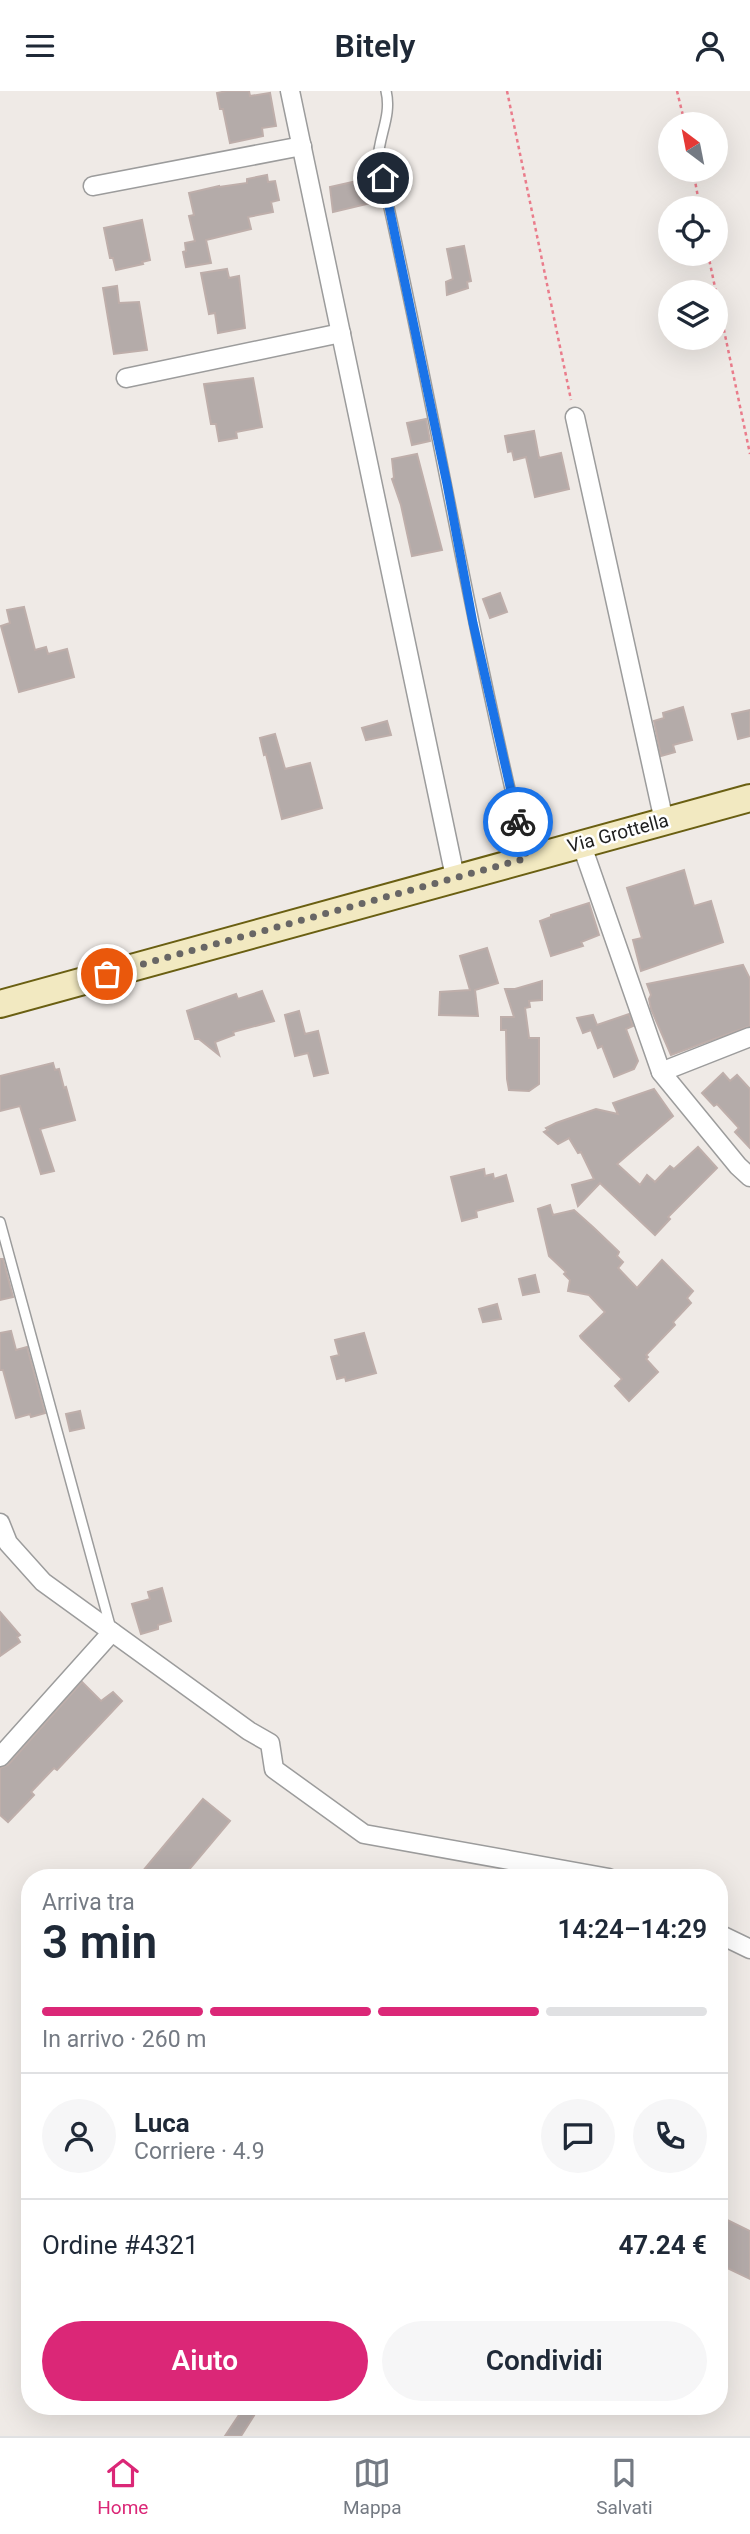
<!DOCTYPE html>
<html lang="it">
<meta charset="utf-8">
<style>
:root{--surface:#fff;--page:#f6f6f7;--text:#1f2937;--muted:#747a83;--line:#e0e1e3;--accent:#db2777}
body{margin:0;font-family:Roboto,sans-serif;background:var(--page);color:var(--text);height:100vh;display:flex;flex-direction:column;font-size:26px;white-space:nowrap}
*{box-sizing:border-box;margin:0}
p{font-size:23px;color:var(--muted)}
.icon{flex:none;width:38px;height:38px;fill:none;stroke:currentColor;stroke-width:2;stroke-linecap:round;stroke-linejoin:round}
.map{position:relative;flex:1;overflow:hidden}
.drawer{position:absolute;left:21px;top:1778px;width:707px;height:546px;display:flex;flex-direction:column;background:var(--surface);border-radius:28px;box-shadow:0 7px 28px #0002}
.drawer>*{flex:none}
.needle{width:46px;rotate:328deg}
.fabs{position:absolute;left:658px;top:21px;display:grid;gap:14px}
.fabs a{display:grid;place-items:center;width:70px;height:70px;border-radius:50%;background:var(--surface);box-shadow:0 7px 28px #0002;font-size:35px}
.pin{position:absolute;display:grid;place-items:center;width:60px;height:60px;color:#fff;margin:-30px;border:4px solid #fff;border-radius:50%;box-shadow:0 2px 7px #0007}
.courier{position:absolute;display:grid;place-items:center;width:70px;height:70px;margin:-35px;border:5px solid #1a73e8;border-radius:50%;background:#fff;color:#222;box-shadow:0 2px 9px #0007}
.summary em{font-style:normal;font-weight:600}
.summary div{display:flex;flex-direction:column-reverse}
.summary{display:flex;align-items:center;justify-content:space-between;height:119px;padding:0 21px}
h1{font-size:46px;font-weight:600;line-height:52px}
.bar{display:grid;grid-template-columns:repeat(4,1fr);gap:10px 7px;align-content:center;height:84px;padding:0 21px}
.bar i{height:9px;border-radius:5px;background:var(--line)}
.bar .current{background:var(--accent)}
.bar p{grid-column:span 4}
.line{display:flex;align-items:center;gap:18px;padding:0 21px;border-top:2px solid var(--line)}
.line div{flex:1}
.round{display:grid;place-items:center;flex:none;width:74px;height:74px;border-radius:37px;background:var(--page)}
.cta{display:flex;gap:14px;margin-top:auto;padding:14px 21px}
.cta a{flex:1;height:80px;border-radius:42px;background:var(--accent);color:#fff;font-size:28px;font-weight:600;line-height:80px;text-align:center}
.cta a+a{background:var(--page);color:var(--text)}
header{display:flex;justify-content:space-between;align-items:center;height:91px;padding:0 21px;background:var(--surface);font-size:32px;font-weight:600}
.menu{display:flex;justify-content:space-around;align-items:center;height:98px;border-top:2px solid var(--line);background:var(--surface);font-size:19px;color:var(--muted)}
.menu a{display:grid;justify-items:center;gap:4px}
.menu .current{color:var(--accent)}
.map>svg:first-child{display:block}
.building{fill:#b4aba9;stroke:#beaeaa;stroke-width:2}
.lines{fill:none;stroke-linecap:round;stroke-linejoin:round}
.lane-casing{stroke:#9c9c9c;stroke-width:12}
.street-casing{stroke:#9c9c9c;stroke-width:21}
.secondary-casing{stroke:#6a5f12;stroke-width:30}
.path{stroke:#ea7c8b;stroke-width:2.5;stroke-dasharray:3.5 3.5;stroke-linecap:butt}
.lane{stroke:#fff;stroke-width:9}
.street{stroke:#fff;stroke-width:18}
.secondary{stroke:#f2e9c1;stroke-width:26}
.done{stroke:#686665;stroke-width:7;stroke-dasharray:0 12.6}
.route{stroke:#1a73e8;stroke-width:9}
.labels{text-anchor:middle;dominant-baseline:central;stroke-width:5;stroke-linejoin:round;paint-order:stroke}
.street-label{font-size:19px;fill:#1f1f1f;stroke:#fff}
</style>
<header><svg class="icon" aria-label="menu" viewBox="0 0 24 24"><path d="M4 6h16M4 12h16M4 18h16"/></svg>Bitely<svg class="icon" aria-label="person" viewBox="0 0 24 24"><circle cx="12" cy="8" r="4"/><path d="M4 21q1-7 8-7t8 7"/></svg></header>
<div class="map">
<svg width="750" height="2345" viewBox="0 0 750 2345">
<rect width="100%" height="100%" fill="#efeae6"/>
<g class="building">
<path d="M 227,0 L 249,0 L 250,5 L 270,2 L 276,35 L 262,37 L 263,45 L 230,52 L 223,18 L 220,18 L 217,2 Z"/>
<path d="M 267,84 L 268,91 L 275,90 L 279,109 L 271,111 L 273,121 L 248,126 L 251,138 L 206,149 L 211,172 L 186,176 L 183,161 L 186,160 L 185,152 L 195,150 L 189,125 L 194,124 L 189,102 L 219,95 L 219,96 L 247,92 L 247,88 Z"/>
<path d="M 366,88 L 369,99 L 372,98 L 375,111 L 333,121 L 330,96 Z"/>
<path d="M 142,129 L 150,169 L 142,171 L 143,173 L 116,179 L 113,167 L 110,167 L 104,137 Z"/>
<path d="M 464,155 L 471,190 L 467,191 L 468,197 L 447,204 L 446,191 L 453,188 L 447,158 Z"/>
<path d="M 227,178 L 229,187 L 239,185 L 245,237 L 218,242 L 215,222 L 209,223 L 201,182 Z"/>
<path d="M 117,195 L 119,212 L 139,211 L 147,259 L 114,263 L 103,197 Z"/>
<path d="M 253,287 L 262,336 L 236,341 L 237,347 L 219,350 L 216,333 L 211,333 L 204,293 Z"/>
<path d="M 426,328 L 430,350 L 412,354 L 407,332 Z"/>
<path d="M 534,340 L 539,367 L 561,362 L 569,398 L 535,406 L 526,366 L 514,369 L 512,360 L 508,361 L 505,345 Z"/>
<path d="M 417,363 L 442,459 L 412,465 L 401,414 L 392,388 L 394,387 L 392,368 Z"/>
<path d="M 500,502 L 507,521 L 490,527 L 483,508 Z"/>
<path d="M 24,516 L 35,559 L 46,556 L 48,563 L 67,558 L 74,586 L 19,601 L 1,535 L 10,532 L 7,519 Z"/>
<path d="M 683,616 L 692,649 L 673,654 L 675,661 L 661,665 L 654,630 L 664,627 L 663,622 Z"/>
<path d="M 750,619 L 750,645 L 738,648 L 732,623 Z"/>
<path d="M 387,630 L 391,644 L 366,649 L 362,637 Z"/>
<path d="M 275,643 L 285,678 L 310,672 L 322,717 L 282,728 L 266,663 L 264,664 L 260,647 Z"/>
<path d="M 684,779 L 694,815 L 711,810 L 723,851 L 641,880 L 633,849 L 642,847 L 627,797 Z"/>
<path d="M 589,812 L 599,844 L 581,851 L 583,855 L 551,865 L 540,830 L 551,826 L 551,824 Z"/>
<path d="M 487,857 L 498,892 L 475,899 L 478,925 L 439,924 L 440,901 L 470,899 L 460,865 Z"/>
<path d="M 743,874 L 750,888 L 750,935 L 671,964 L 651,918 L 649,908 L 651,904 L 647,893 Z"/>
<path d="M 542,890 L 542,909 L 529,910 L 530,916 L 525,917 L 529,947 L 539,947 L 539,993 L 529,1000 L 509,999 L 507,988 L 506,939 L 501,939 L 501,926 L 514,926 L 505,898 L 515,898 Z"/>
<path d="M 262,900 L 274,930 L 233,941 L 234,944 L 215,951 L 219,964 L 199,948 L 195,948 L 187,920 L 236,903 L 238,908 Z"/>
<path d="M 299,920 L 305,943 L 318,940 L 328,982 L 314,985 L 308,962 L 295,965 L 285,924 Z"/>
<path d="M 629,923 L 633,935 L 626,938 L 638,970 L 634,978 L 614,986 L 602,955 L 598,957 L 591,939 L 583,942 L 577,927 L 593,924 L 597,934 Z"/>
<path d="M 53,972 L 55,979 L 59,978 L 64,997 L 66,996 L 75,1029 L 40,1038 L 54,1080 L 41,1083 L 20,1015 L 0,1020 L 0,985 Z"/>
<path d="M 723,982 L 730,990 L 737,984 L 750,998 L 750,1057 L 735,1041 L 739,1037 L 717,1013 L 714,1015 L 702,1002 Z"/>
<path d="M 654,998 L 673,1025 L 617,1073 L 640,1094 L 647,1084 L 655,1091 L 670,1075 L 674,1078 L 698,1056 L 717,1077 L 668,1126 L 670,1128 L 655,1144 L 600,1092 L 578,1115 L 572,1094 L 594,1088 L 581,1061 L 578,1062 L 569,1047 L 558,1053 L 544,1041 L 548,1039 L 546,1037 L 556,1032 L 596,1018 L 618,1023 L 613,1012 Z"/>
<path d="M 484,1078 L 485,1085 L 493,1083 L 494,1088 L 506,1084 L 513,1110 L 476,1120 L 477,1126 L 462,1130 L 451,1086 Z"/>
<path d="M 550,1114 L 553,1124 L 574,1119 L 594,1137 L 619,1161 L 617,1165 L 623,1171 L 618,1177 L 637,1197 L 662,1169 L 693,1200 L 687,1207 L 691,1212 L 673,1231 L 675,1234 L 646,1264 L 648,1266 L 646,1268 L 658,1281 L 629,1310 L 615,1295 L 622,1288 L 581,1247 L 580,1245 L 605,1221 L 589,1204 L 568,1200 L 570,1189 L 564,1183 L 566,1181 L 549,1165 L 538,1118 Z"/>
<path d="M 0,1168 L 3,1168 L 13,1206 L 0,1209 Z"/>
<path d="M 535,1184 L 539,1201 L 523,1204 L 519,1188 Z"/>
<path d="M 497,1213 L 501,1228 L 483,1231 L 479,1218 Z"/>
<path d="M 11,1240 L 16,1259 L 27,1256 L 45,1322 L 31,1326 L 30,1323 L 16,1327 L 3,1279 L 0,1279 L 0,1242 Z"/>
<path d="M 364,1242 L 376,1282 L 346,1290 L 345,1286 L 337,1288 L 331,1266 L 339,1264 L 335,1249 Z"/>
<path d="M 80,1320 L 84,1337 L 70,1340 L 66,1323 Z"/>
<path d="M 162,1497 L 171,1530 L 158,1534 L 158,1538 L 141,1543 L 132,1513 L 150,1508 L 148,1501 Z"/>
<path d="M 0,1521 L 20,1544 L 17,1546 L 20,1551 L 0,1565 Z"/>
<path d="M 82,1591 L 101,1610 L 113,1601 L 122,1610 L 57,1679 L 54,1677 L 31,1701 L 34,1704 L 8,1731 L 0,1724 L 0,1677 L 8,1674 Z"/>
<path d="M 203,1708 L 230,1730 L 182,1787 L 137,1787 Z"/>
<path d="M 719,2125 L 750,2140 L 750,2188 L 719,2173 Z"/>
<path d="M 245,2315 L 260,2315 L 241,2345 L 225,2345 Z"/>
</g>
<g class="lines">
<g class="lane-casing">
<g id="lane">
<path d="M 386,0 C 392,24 379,44 378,68 C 432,299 469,534 526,765"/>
<path d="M 0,1131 L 111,1538"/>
</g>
</g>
<g class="street-casing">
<g id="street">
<path d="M 290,0 L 455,786"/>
<path d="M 93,95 L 302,55"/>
<path d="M 126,287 L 341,242"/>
<path d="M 575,326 L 664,730"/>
<path d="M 581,752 L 661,981 L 738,1075 L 750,1086"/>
<path d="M 661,981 L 750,946"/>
<path d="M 0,1432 L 8,1452 L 43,1491 L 249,1640 L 270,1652 L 274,1678 L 364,1743 L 609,1787"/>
<path d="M 0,1666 L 112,1541"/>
<path d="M 719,1843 L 750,1858"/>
</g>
</g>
<g class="secondary-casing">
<path id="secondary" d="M 0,913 L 750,707"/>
</g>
<g class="path">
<path d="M 507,0 L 571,309"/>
<path d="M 677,0 L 685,33"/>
<path d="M 693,79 L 700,117"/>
<path d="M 708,163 L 750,363"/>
</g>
<use href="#lane" class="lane"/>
<use href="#street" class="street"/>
<use href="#secondary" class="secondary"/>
</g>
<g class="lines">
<path class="done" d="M 107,883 L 527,767 L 518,731"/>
<path class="route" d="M 383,87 L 447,393 L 473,532 L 518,731"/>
</g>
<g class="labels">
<g class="street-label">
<text transform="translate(618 742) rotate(-15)">Via Grottella</text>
</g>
</g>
</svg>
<div class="fabs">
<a><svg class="needle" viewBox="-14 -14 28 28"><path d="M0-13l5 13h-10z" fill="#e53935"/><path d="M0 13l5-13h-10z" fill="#747a83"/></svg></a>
<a><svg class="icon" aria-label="locate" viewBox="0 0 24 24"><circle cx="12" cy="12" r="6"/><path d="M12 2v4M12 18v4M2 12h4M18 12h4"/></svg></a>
<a><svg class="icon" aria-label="layers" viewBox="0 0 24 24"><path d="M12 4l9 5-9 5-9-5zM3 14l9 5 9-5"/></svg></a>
</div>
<div class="pin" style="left:107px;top:883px;background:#ea580c"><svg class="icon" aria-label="bag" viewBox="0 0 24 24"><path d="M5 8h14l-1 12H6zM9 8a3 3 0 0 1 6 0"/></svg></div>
<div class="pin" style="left:383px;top:87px;background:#1f2937"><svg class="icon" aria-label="home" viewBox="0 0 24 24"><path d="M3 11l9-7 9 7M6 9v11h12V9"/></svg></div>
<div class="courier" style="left:518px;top:731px"><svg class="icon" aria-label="bike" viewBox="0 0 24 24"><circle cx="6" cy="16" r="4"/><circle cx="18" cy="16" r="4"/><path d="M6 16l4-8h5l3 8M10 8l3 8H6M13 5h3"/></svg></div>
<section class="drawer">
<div class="summary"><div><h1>3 min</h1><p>Arriva tra</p></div><em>14:24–14:29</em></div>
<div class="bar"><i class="current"></i><i class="current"></i><i class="current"></i><i></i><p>In arrivo · 260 m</p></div>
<div class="line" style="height:126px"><a class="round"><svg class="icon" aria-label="person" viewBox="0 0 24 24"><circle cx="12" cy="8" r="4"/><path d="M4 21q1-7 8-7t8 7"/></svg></a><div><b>Luca</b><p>Corriere · 4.9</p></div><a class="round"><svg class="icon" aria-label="chat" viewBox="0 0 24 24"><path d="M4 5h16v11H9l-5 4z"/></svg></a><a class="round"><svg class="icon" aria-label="phone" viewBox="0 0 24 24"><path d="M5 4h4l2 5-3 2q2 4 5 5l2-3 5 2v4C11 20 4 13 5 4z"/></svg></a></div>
<div class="line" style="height:91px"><div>Ordine #4321</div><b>47.24 €</b></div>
<div class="cta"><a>Aiuto</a><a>Condividi</a></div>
</section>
</div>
<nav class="menu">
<a class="current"><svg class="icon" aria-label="home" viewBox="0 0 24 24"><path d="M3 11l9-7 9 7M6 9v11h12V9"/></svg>Home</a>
<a><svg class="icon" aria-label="map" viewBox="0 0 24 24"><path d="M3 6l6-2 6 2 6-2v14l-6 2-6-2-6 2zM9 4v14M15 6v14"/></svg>Mappa</a>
<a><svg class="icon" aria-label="saved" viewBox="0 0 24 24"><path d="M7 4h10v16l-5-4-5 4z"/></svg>Salvati</a>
</nav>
